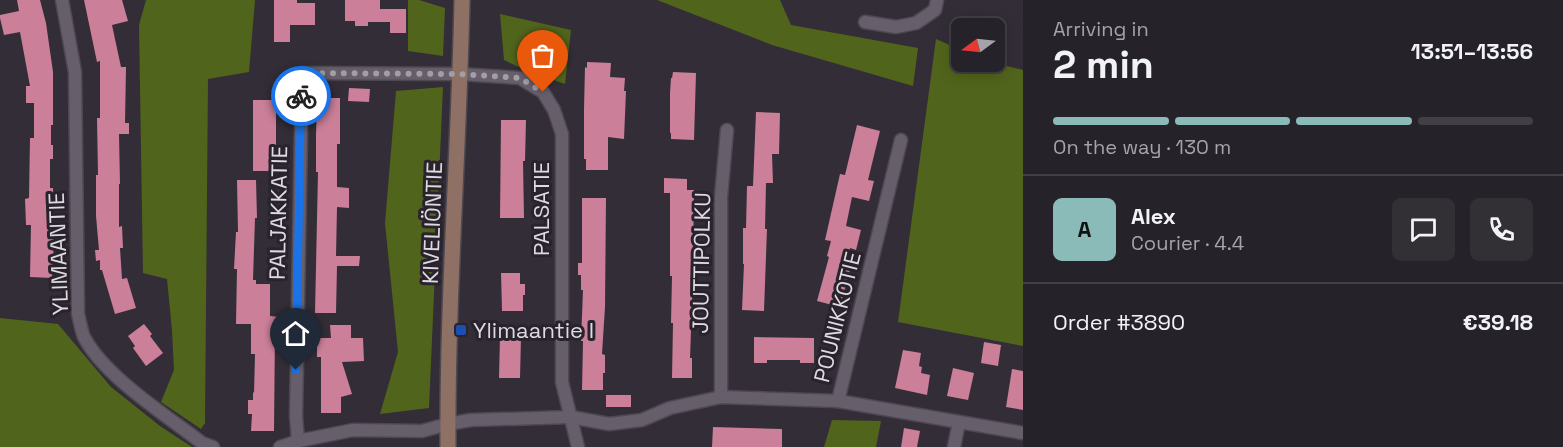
<!DOCTYPE html>
<meta charset="utf-8">
<style>
:root{--surface:#262229;--page:#322f35;--text:#f1f3f6;--muted:#a4a4a8;--line:#423f46;--accent:#8bbbb9}
body{margin:0;font-family:"Space Grotesk",sans-serif;background:var(--page);color:var(--text);height:100vh;display:flex;flex-direction:column;font-size:22px;white-space:nowrap}
*{box-sizing:border-box;margin:0}
p{font-size:20px;color:var(--muted)}
.icon{flex:none;width:33px;height:33px;fill:none;stroke:currentColor;stroke-width:2;stroke-linecap:round;stroke-linejoin:round}
.map{position:relative;flex:1;overflow:hidden}
.sheet{display:flex;flex-direction:column;background:var(--surface);width:540px}
.sheet>*{flex:none}
.needle{width:39px;rotate:255deg}
.buttons{position:absolute;left:951px;top:18px;display:grid;gap:12px}
.buttons a{display:grid;place-items:center;width:54px;height:54px;border-radius:9px;background:var(--surface);box-shadow:0 3px 15px #0003,0 0 0 2px var(--line);font-size:30px}
.pin{position:absolute;display:grid;place-items:center;width:51px;height:51px;color:#fff;margin:-62px -26px;border-radius:50% 50% 50% 0;rotate:-45deg;box-shadow:0 0 6px #0007}
.pin .icon{rotate:45deg}
.courier{position:absolute;display:grid;place-items:center;width:60px;height:60px;margin:-30px;border:4px solid #1a73e8;border-radius:50%;background:#fff;color:#222;box-shadow:0 2px 8px #0007}
.headline em{font-style:normal;font-weight:700}
.headline div{display:flex;flex-direction:column-reverse}
.headline{display:flex;align-items:center;justify-content:space-between;height:102px;padding:0 30px}
h1{font-size:39px;font-weight:700;line-height:45px}
.bar{display:grid;grid-template-columns:repeat(4,1fr);gap:9px 6px;align-content:center;height:72px;padding:0 30px}
.bar i{height:8px;border-radius:4px;background:var(--line)}
.bar .selected{background:var(--accent)}
.bar p{grid-column:span 4}
.line{display:flex;align-items:center;gap:15px;padding:0 30px;border-top:2px solid var(--line)}
.line div{flex:1}
.round{display:grid;place-items:center;flex:none;width:63px;height:63px;border-radius:9px;background:var(--page)}
main{display:flex;flex:1;min-height:0}
.map>svg:first-child{display:block}
.forest{fill:#51641b}
.building{fill:#cb7f99}
.lines{fill:none;stroke-linecap:round;stroke-linejoin:round}
.street-casing{stroke:#4e4851;stroke-width:15}
.secondary-casing{stroke:#4e4851;stroke-width:18}
.street{stroke:#665e6a;stroke-width:12}
.secondary{stroke:#8f7065;stroke-width:15}
.done{stroke:#a39da6;stroke-width:6;stroke-dasharray:0 10.8}
.route{stroke:#1a73e8;stroke-width:8}
.transit-dot{fill:#1a4fb4;stroke:#29232d;stroke-width:2}
.labels{text-anchor:middle;dominant-baseline:central;stroke-width:6;stroke-linejoin:round;paint-order:stroke}
.street-label{font-size:22px;fill:#dfdae1;stroke:#29232d}
.poi-label{font-size:22px;fill:#dfdae1;stroke:#29232d;text-anchor:start}
</style>
<main>
<div class="map">
<svg width="1023" height="447" viewBox="0 0 1023 447">
<rect width="100%" height="100%" fill="#332d37"/>
<g class="forest">
<path d="M 146,0 L 255,0 L 249,72 L 208,79 L 205,423 L 201,429 L 161,402 L 174,370 L 172,330 L 167,279 L 143,273 L 139,25 Z"/>
<path d="M 408,0 L 419,0 L 445,8 L 443,56 L 408,51 Z"/>
<path d="M 657,0 L 780,0 L 791,25 L 918,48 L 913,86 L 772,45 Z"/>
<path d="M 500,14 L 571,30 L 565,84 L 525,70 L 504,60 Z"/>
<path d="M 936,39 L 961,50 L 962,62 L 991,62 L 1023,70 L 1023,346 L 898,322 Z"/>
<path d="M 443,87 L 429,408 L 380,414 L 398,352 L 385,223 L 396,91 Z"/>
<path d="M 0,318 L 58,324 L 111,387 L 160,426 L 192,447 L 0,447 Z"/>
<path d="M 832,420 L 881,421 L 876,447 L 824,447 Z"/>
</g>
<g class="building">
<path d="M 17,0 L 40,0 L 46,23 L 53,72 L 53,125 L 51,125 L 51,145 L 53,145 L 53,159 L 50,159 L 50,188 L 53,188 L 54,242 L 52,278 L 30,277 L 31,225 L 26,225 L 25,199 L 29,198 L 30,138 L 34,138 L 34,103 L 26,103 L 26,86 L 30,86 L 20,32 L 4,35 L 0,18 L 0,15 L 19,11 Z"/>
<path d="M 84,0 L 122,0 L 128,21 L 112,25 L 121,67 L 126,67 L 125,123 L 129,123 L 129,134 L 119,134 L 120,184 L 119,184 L 119,227 L 122,226 L 123,248 L 120,248 L 122,279 L 127,278 L 136,308 L 115,314 L 102,270 L 100,270 L 100,260 L 96,261 L 95,250 L 99,250 L 96,216 L 96,175 L 98,175 L 97,118 L 100,118 L 100,61 L 97,62 Z"/>
<path d="M 274,0 L 297,0 L 297,3 L 315,3 L 315,25 L 290,25 L 290,42 L 274,42 Z"/>
<path d="M 345,0 L 380,0 L 380,9 L 406,9 L 406,33 L 390,33 L 390,22 L 368,22 L 368,26 L 355,26 L 355,21 L 345,21 Z"/>
<path d="M 587,62 L 611,63 L 610,77 L 625,78 L 624,91 L 626,91 L 624,139 L 608,137 L 608,170 L 586,170 L 586,159 L 584,159 L 584,109 L 585,67 L 587,68 Z"/>
<path d="M 673,72 L 696,73 L 694,140 L 671,139 L 671,133 L 670,133 L 670,93 L 671,78 L 672,78 Z"/>
<path d="M 349,88 L 370,89 L 369,102 L 348,101 Z"/>
<path d="M 320,98 L 340,98 L 340,144 L 337,144 L 337,187 L 349,188 L 349,208 L 337,207 L 336,256 L 360,256 L 359,266 L 337,266 L 336,313 L 315,313 L 318,172 L 316,172 L 316,134 L 317,106 L 320,106 Z"/>
<rect x="253" y="100" width="23" height="71"/>
<path d="M 756,112 L 780,113 L 779,154 L 772,154 L 773,183 L 766,183 L 765,229 L 767,229 L 764,311 L 742,310 L 744,264 L 743,264 L 743,228 L 746,228 L 747,186 L 753,186 Z"/>
<path d="M 501,120 L 526,120 L 525,161 L 523,161 L 524,218 L 500,218 Z"/>
<path d="M 857,125 L 880,131 L 868,180 L 874,181 L 869,201 L 852,197 L 846,226 L 861,230 L 856,250 L 850,248 L 845,269 L 850,270 L 840,307 L 817,301 L 829,257 L 827,256 L 831,241 L 825,240 L 840,174 L 845,175 Z"/>
<path d="M 664,178 L 687,179 L 687,190 L 694,190 L 693,276 L 690,358 L 692,358 L 692,378 L 672,378 L 673,323 L 671,323 L 672,276 L 670,276 L 670,193 L 664,193 Z"/>
<path d="M 237,180 L 256,180 L 257,218 L 255,218 L 253,280 L 256,280 L 256,284 L 270,284 L 270,316 L 279,317 L 278,327 L 275,327 L 274,431 L 251,431 L 252,414 L 248,414 L 248,400 L 253,400 L 253,392 L 254,393 L 255,354 L 251,354 L 251,324 L 236,324 L 237,269 L 234,269 L 236,232 L 238,232 Z"/>
<path d="M 582,198 L 606,198 L 605,307 L 602,354 L 605,355 L 605,373 L 603,373 L 603,390 L 582,390 L 583,341 L 581,341 L 583,290 L 581,290 L 581,275 L 578,275 L 578,263 L 582,263 Z"/>
<path d="M 501,273 L 520,273 L 520,284 L 525,284 L 525,295 L 523,295 L 523,311 L 502,311 Z"/>
<path d="M 144,324 L 152,334 L 150,336 L 163,353 L 146,366 L 133,348 L 135,346 L 128,336 Z"/>
<path d="M 330,325 L 351,325 L 351,338 L 363,338 L 364,361 L 342,362 L 352,394 L 341,397 L 341,413 L 321,413 L 321,357 L 317,357 L 317,338 L 331,338 Z"/>
<path d="M 500,337 L 521,337 L 520,378 L 499,378 Z"/>
<path d="M 754,337 L 814,338 L 814,363 L 800,363 L 800,360 L 767,360 L 767,363 L 754,363 Z"/>
<path d="M 984,342 L 1001,345 L 998,366 L 981,363 Z"/>
<path d="M 903,350 L 921,353 L 919,366 L 922,367 L 921,373 L 930,375 L 927,395 L 895,388 Z"/>
<path d="M 953,368 L 974,373 L 968,400 L 947,396 Z"/>
<path d="M 1012,369 L 1023,371 L 1023,410 L 1006,407 Z"/>
<rect x="606" y="395" width="25" height="12"/>
<path d="M 713,427 L 782,429 L 782,447 L 712,447 Z"/>
<path d="M 904,428 L 920,431 L 917,447 L 901,447 Z"/>
</g>
<g class="lines">
<g class="street-casing">
<g id="street">
<path d="M 62,0 L 75,72 L 78,314 C 80,321 81,330 84,337 C 104,376 167,416 202,443 L 213,447"/>
<path d="M 865,22 L 896,27 L 916,23 L 935,10 L 937,0"/>
<path d="M 721,397 L 721,197 L 727,130"/>
<path d="M 838,401 L 1023,433"/>
<path d="M 298,441 L 296,416 L 302,73 L 460,74 L 520,78 L 543,92 L 554,110 L 562,134 L 562,382 L 578,447"/>
<path d="M 280,447 L 298,441 L 353,430 L 422,431 L 448,424 L 471,420 L 571,417 L 609,424 L 642,420 L 670,408 L 721,397 L 838,401 L 901,140"/>
<path d="M 954,447 L 959,422"/>
</g>
</g>
<g class="secondary-casing">
<path id="secondary" d="M 448,447 C 447,298 459,149 462,0"/>
</g>
<use href="#street" class="street"/>
<use href="#secondary" class="secondary"/>
</g>
<g class="lines">
<path class="done" d="M 301,96 L 302,73 L 460,74 L 520,78 L 543,92"/>
<path class="route" d="M 296,370 L 301,96"/>
</g>
<rect class="transit-dot" x="455" y="324" width="12" height="12" rx="3"/>
<g class="labels">
<g class="street-label">
<text transform="translate(541 209) rotate(-90)">PALSATIE</text>
<text transform="translate(278 213) rotate(-89)">PALJAKKATIE</text>
<text transform="translate(432 223) rotate(-88)">KIVELIÖNTIE</text>
<text transform="translate(58 254) rotate(-92)">YLIMAANTIE</text>
<text transform="translate(701 263) rotate(-89)">JOUTTIPOLKU</text>
<text transform="translate(837 317) rotate(-76)">POUNIKKOTIE</text>
</g>
<g class="poi-label">
<text x="473" y="330">Ylimaantie I</text>
</g>
</g>
</svg>
<div class="buttons">
<a><svg class="needle" viewBox="-14 -14 28 28"><path d="M0-13l5 13h-10z" fill="#e53935"/><path d="M0 13l5-13h-10z" fill="#a4a4a8"/></svg></a>
</div>
<div class="pin" style="left:543px;top:92px;background:#ea580c"><svg class="icon" aria-label="bag" viewBox="0 0 24 24"><path d="M5 8h14l-1 12H6zM9 8a3 3 0 0 1 6 0"/></svg></div>
<div class="pin" style="left:296px;top:370px;background:#1f2937"><svg class="icon" aria-label="home" viewBox="0 0 24 24"><path d="M3 11l9-7 9 7M6 9v11h12V9"/></svg></div>
<div class="courier" style="left:301px;top:96px"><svg class="icon" aria-label="bike" viewBox="0 0 24 24"><circle cx="6" cy="16" r="4"/><circle cx="18" cy="16" r="4"/><path d="M6 16l4-8h5l3 8M10 8l3 8H6M13 5h3"/></svg></div>
</div>
<section class="sheet">
<div class="headline"><div><h1>2 min</h1><p>Arriving in</p></div><em>13:51–13:56</em></div>
<div class="bar"><i class="selected"></i><i class="selected"></i><i class="selected"></i><i></i><p>On the way · 130 m</p></div>
<div class="line" style="height:108px"><b class="round" style="background:var(--accent);color:#111">A</b><div><b>Alex</b><p>Courier · 4.4</p></div><a class="round"><svg class="icon" aria-label="chat" viewBox="0 0 24 24"><path d="M4 5h16v11H9l-5 4z"/></svg></a><a class="round"><svg class="icon" aria-label="phone" viewBox="0 0 24 24"><path d="M5 4h4l2 5-3 2q2 4 5 5l2-3 5 2v4C11 20 4 13 5 4z"/></svg></a></div>
<div class="line" style="height:78px"><div>Order #3890</div><b>€39.18</b></div>
</section>
</main>
